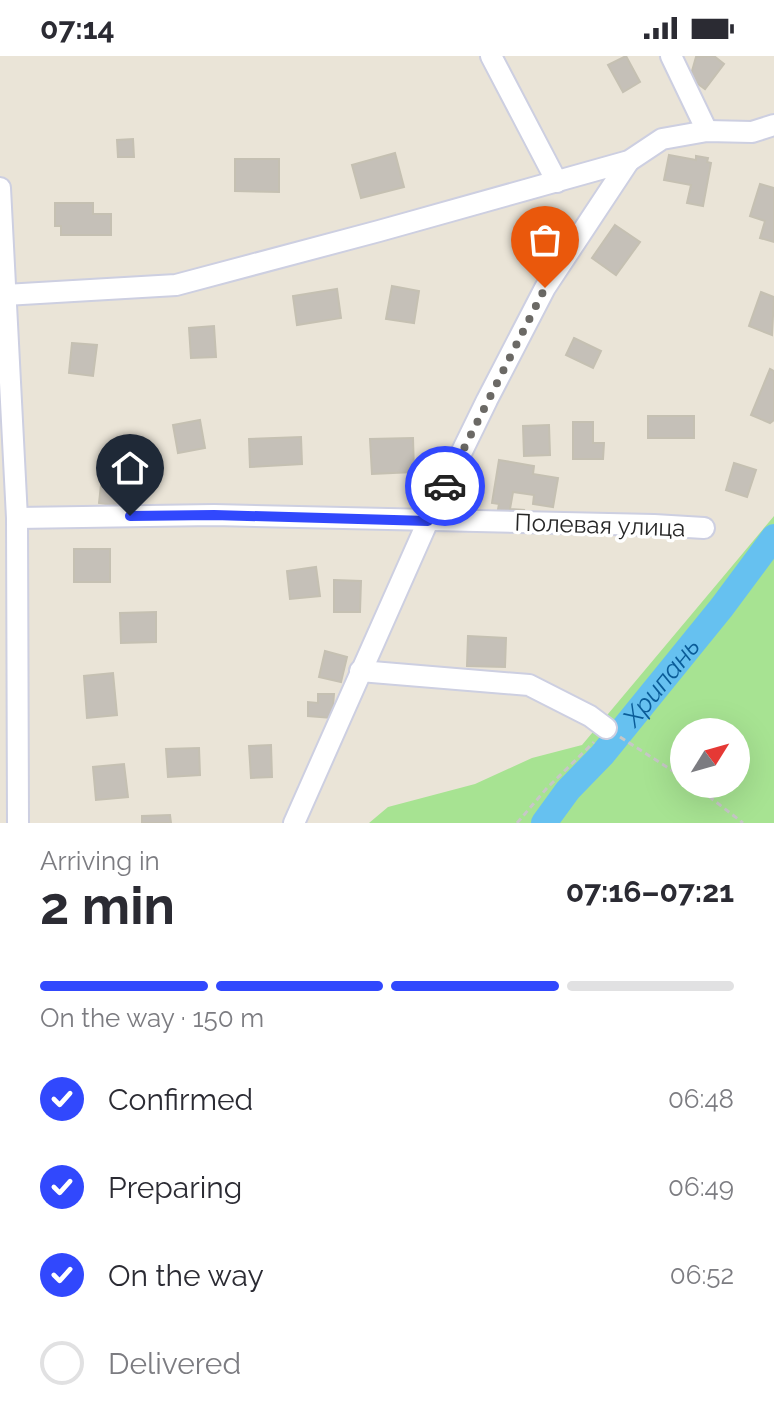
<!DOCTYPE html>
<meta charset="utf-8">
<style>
:root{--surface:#fff;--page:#f2f2f3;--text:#2b2b33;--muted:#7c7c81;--line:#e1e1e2;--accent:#3148fd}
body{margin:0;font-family:Raleway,sans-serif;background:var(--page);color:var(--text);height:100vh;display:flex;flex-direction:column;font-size:30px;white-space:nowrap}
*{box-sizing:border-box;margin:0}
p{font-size:26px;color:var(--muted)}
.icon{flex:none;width:44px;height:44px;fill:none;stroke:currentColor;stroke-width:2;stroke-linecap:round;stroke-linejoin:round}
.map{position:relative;height:767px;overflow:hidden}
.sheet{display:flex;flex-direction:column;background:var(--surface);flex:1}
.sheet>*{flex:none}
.needle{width:52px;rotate:53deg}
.controls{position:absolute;left:670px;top:662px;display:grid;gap:16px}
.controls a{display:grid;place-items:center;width:80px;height:80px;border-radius:50%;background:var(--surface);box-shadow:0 8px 32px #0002;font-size:40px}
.pin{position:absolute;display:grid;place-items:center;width:68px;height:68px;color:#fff;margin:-82px -34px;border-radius:50% 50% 50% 0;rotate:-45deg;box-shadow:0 0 8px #0007}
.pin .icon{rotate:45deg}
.courier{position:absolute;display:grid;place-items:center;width:80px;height:80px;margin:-40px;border:6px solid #3148fd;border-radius:50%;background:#fff;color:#222;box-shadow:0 2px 10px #0007}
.summary em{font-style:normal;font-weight:700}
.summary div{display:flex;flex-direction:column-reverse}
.summary{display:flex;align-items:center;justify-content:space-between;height:136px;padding:0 40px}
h1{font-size:52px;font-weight:700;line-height:60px}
.bar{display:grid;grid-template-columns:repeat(4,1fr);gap:12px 8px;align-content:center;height:96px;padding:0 40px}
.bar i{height:10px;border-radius:6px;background:var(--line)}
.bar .active{background:var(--accent)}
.bar p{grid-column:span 4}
ol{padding:0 40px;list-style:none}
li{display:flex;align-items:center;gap:24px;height:88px}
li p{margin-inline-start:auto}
li .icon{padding:8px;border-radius:50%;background:var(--accent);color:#fff;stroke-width:4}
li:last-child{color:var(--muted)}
li i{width:44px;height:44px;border:4px solid var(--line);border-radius:50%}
.status{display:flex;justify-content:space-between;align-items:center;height:56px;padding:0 40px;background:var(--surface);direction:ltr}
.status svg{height:22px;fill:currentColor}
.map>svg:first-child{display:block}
.green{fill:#a7e392;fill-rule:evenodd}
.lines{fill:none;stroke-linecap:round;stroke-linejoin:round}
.river{stroke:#66c1f0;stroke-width:26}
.building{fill:#c5c0b8;stroke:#c5c0b2;stroke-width:2}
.minor-casing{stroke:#cdcfe1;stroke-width:24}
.path{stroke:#c7c7c7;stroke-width:3;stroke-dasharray:6 4;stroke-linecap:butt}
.minor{stroke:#fff;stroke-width:20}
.done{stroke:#6b6965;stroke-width:8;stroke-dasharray:0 14.4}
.route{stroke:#3148fd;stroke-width:10}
.labels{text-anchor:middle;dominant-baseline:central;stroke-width:7;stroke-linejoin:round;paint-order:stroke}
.street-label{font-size:24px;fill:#272727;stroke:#fff}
.water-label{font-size:26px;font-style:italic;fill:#0a5c98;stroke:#fff}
</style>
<div class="status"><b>07:14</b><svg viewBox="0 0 49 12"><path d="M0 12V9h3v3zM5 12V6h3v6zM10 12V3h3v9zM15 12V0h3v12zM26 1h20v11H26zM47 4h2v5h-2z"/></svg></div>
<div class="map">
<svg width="774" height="767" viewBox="0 0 774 767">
<rect width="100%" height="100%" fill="#eae4d7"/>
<path class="green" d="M 774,460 L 774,767 L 369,767 L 388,751 L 475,728 L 532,702 L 582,689 ZM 684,676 L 736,676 L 736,728 L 684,728 Z"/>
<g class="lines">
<path class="river" id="s1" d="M 544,767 L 568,734 L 602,699 L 722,551 L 774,481"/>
</g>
<g class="building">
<path d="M 626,0 L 640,26 L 623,36 L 608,9 Z"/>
<path d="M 714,0 L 724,8 L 705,33 L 690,22 L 696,1 Z"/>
<path d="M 133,83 L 134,101 L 118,101 L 117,84 Z"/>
<path d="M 395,97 L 404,131 L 361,142 L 352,109 Z"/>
<path d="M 669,99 L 696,104 L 696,100 L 708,102 L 707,106 L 711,107 L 703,150 L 687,147 L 691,129 L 664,124 Z"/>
<path d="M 235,103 L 279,103 L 279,136 L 235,135 Z"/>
<path d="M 760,128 L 774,132 L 774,186 L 760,182 L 765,165 L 750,160 Z"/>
<path d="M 55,147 L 93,147 L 93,158 L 111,158 L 111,179 L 61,179 L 61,170 L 55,170 Z"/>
<path d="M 615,169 L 640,186 L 616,219 L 592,202 Z"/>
<path d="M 392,230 L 419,235 L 414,267 L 386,263 Z"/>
<path d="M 337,233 L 341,262 L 297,269 L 293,240 Z"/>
<path d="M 761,236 L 774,241 L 772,279 L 749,270 Z"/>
<path d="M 214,270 L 216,301 L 191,302 L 189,272 Z"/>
<path d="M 574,282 L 601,295 L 593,312 L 566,299 Z"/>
<path d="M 72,287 L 97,289 L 93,320 L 69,317 Z"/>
<path d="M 770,313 L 774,315 L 774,364 L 770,367 L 751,359 Z"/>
<rect x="648" y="360" width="46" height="22"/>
<path d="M 200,364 L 205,392 L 178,397 L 173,369 Z"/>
<path d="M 573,366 L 593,366 L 593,387 L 604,387 L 603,403 L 573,403 Z"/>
<path d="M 549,369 L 550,399 L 524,400 L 523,370 Z"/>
<path d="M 301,381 L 302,408 L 250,411 L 249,383 Z"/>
<path d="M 413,382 L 414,416 L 372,418 L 370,383 Z"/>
<path d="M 499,404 L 534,410 L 533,418 L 558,422 L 553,451 L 533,448 L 534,439 L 513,436 L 510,453 L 524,454 L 522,463 L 497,459 L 499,448 L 492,447 Z"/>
<path d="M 734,407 L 756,414 L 747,441 L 726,434 Z"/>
<path d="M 102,420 L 128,423 L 125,451 L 99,447 Z"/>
<rect x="74" y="493" width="36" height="33"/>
<path d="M 316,511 L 320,540 L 290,543 L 287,515 Z"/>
<path d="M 334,524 L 361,525 L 360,556 L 334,556 Z"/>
<path d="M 156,556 L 156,586 L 121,587 L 120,557 Z"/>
<path d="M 468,580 L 506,582 L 505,611 L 467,610 Z"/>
<path d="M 325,595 L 347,601 L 341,626 L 319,621 Z"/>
<path d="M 113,617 L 117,659 L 87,662 L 84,620 Z"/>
<path d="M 318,638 L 334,638 L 332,662 L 308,660 L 308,646 L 318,647 Z"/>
<path d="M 271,689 L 272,721 L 251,722 L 249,690 Z"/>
<path d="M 199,692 L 200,719 L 168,721 L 166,693 Z"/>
<path d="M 124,708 L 128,741 L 96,744 L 93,711 Z"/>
<path d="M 170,759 L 171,767 L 142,767 L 142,760 Z"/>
</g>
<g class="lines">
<g class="minor-casing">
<g id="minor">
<path d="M 491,0 L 557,126"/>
<path d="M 671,0 L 707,75"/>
<path d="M 0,132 L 17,462 L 18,767"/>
<path d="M 5,239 L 176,229 L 379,175 L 629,105 L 662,83 L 707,75 L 752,76 L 774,69"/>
<path d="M 17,462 L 214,459 L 654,469 L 704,472"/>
<path d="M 360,615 L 529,629 L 590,660 L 606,672"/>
<path d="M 294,767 L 428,465 L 487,344 L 545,232 L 629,105"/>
</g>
</g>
<g class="path">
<path d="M 620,681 L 684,722"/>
<path d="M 693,728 L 743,767"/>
<path d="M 517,767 L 547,732 L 594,686"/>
</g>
<use href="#minor" class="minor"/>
</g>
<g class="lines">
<path class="done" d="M 445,430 L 545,232"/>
<path class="route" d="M 130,460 L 214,459 L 428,465 L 445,430"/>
</g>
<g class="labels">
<g class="street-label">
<text transform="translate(600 469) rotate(2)">Полевая улица</text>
</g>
<g class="water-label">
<text stroke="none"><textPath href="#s1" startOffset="184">Хрипань</textPath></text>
</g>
</g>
</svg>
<div class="controls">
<a><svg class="needle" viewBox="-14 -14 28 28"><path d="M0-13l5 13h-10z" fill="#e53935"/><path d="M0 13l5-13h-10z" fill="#7c7c81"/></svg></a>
</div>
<div class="pin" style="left:545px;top:232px;background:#ea580c"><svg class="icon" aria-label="bag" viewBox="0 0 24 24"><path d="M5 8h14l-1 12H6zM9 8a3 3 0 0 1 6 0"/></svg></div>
<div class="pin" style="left:130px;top:460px;background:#1f2937"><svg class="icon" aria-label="home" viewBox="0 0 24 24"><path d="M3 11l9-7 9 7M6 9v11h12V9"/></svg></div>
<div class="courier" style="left:445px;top:430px"><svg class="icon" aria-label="car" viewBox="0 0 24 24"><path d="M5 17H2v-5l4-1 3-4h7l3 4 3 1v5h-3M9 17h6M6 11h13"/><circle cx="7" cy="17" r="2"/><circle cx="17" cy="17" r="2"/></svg></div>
</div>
<section class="sheet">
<div class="summary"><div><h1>2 min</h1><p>Arriving in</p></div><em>07:16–07:21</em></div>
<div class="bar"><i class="active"></i><i class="active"></i><i class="active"></i><i></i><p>On the way · 150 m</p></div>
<ol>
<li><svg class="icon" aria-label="check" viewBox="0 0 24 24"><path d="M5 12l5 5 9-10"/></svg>Confirmed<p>06:48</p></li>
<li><svg class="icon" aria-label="check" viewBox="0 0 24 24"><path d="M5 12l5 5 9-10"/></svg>Preparing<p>06:49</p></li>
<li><svg class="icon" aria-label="check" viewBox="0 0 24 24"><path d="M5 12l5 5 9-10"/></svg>On the way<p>06:52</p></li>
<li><i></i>Delivered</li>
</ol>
</section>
